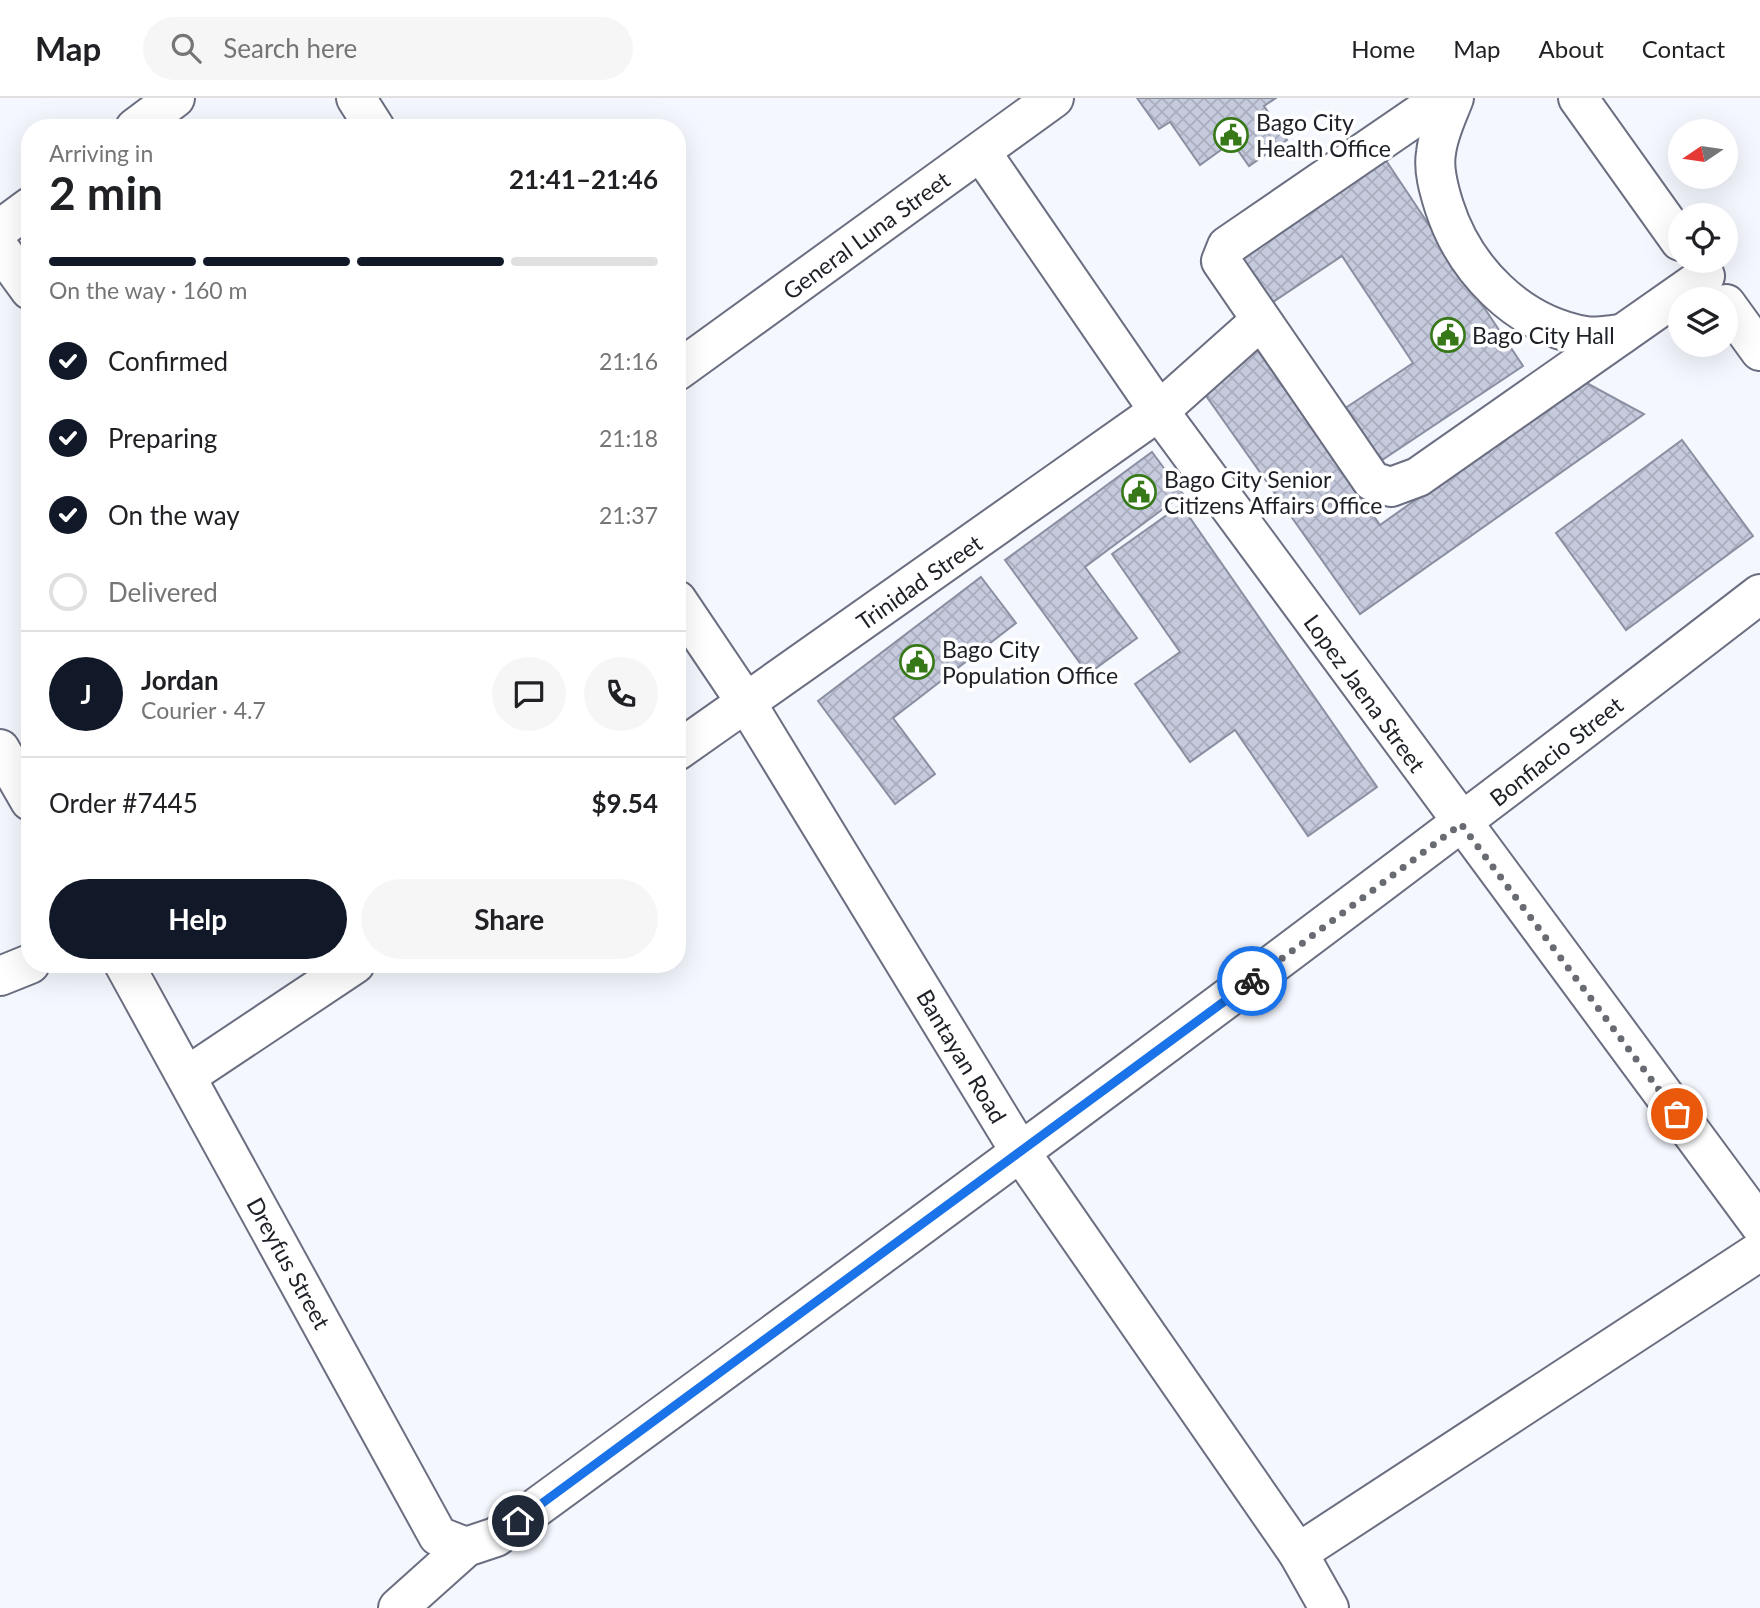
<!DOCTYPE html>
<meta charset="utf-8">
<style>
:root{--surface:#fff;--page:#f6f6f6;--text:#202124;--muted:#757577;--line:#e0e0e0;--accent:#111827}
body{margin:0;font-family:Lato,sans-serif;background:var(--page);color:var(--text);height:100vh;display:flex;flex-direction:column;font-size:26px;white-space:nowrap}
*{box-sizing:border-box;margin:0}
p{font-size:23px;color:var(--muted)}
.icon{flex:none;width:38px;height:38px;fill:none;stroke:currentColor;stroke-width:2;stroke-linecap:round;stroke-linejoin:round}
.map{position:relative;flex:1;overflow:hidden}
.details{position:absolute;left:21px;top:21px;width:665px;height:854px;display:flex;flex-direction:column;background:var(--surface);border-radius:28px;box-shadow:0 7px 28px #0002}
.details>*{flex:none}
.needle{width:46px;rotate:257deg}
.tools{position:absolute;left:1668px;top:21px;display:grid;gap:14px}
.tools a{display:grid;place-items:center;width:70px;height:70px;border-radius:50%;background:var(--surface);box-shadow:0 7px 28px #0002;font-size:35px}
.pin{position:absolute;display:grid;place-items:center;width:60px;height:60px;color:#fff;margin:-30px;border:4px solid #fff;border-radius:50%;box-shadow:0 2px 7px #0007}
.courier{position:absolute;display:grid;place-items:center;width:70px;height:70px;margin:-35px;border:5px solid #1a73e8;border-radius:50%;background:#fff;color:#222;box-shadow:0 2px 9px #0007}
.summary em{font-style:normal;font-weight:700}
.summary div{display:flex;flex-direction:column-reverse}
.summary{display:flex;align-items:center;justify-content:space-between;height:119px;padding:0 28px}
h1{font-size:46px;font-weight:700;line-height:52px}
.bar{display:grid;grid-template-columns:repeat(4,1fr);gap:10px 7px;align-content:center;height:84px;padding:0 28px}
.bar i{height:9px;border-radius:5px;background:var(--line)}
.bar .on{background:var(--accent)}
.bar p{grid-column:span 4}
.line{display:flex;align-items:center;gap:18px;padding:0 28px;border-top:2px solid var(--line)}
.line div{flex:1}
.round{display:grid;place-items:center;flex:none;width:74px;height:74px;border-radius:37px;background:var(--page)}
ol{padding:0 28px;list-style:none}
li{display:flex;align-items:center;gap:21px;height:77px}
li p{margin-inline-start:auto}
li .icon{padding:7px;border-radius:50%;background:var(--accent);color:#fff;stroke-width:4}
li:last-child{color:var(--muted)}
li i{width:38px;height:38px;border:4px solid var(--line);border-radius:50%}
.action{display:flex;gap:14px;margin-top:auto;padding:14px 28px}
.action a{flex:1;height:80px;border-radius:42px;background:var(--accent);color:#fff;font-size:28px;font-weight:700;line-height:80px;text-align:center}
.action a+a{background:var(--page);color:var(--text)}
header{display:flex;align-items:center;gap:42px;box-sizing:border-box;height:98px;padding:0 35px;background:var(--surface);border-bottom:2px solid var(--line)}
header strong{font-size:33px}
nav{display:flex;gap:38px;margin-inline-start:auto;font-size:24px}
.search{width:490px;height:63px;background:var(--page);display:flex;align-items:center;gap:18px;box-sizing:border-box;padding:0 24px;border-radius:38px;color:var(--muted);font-size:26px}
.map>svg:first-child{display:block}
.building{fill:url(#building-cross-hatch);stroke:#8a8fa1;stroke-width:2}
.lines{fill:none;stroke-linecap:round;stroke-linejoin:round}
.minor-casing{stroke:#6a6e80;stroke-width:42}
.minor{stroke:#fff;stroke-width:38}
.done{stroke:#696b73;stroke-width:7;stroke-dasharray:0 12.6}
.route{stroke:#1a73e8;stroke-width:9}
.labels{text-anchor:middle;dominant-baseline:central;stroke-width:7;stroke-linejoin:round;paint-order:stroke}
.poi-label{font-size:23px;fill:#1e2027;stroke:#fff;text-anchor:start}
.street-label{font-size:23px;fill:#1e2027;stroke:#fff}
</style>
<header>
<strong>Map</strong>
<div class="search"><svg class="icon" aria-label="search" viewBox="0 0 24 24"><circle cx="10" cy="10" r="6"/><path d="M15 15l6 6"/></svg>Search here</div>
<nav><a>Home</a><a>Map</a><a>About</a><a>Contact</a></nav>
</header>
<div class="map">
<svg width="1760" height="1510" viewBox="0 0 1760 1510">
<defs>
<pattern id="building-cross-hatch" width="8" height="8" patternUnits="userSpaceOnUse" patternTransform="scale(1.75)"><rect width="8" height="8" fill="#c5cadd"/><path d="M0 0l8 8M0 8l8-8" fill="none" stroke="#a9adbe"/></pattern>
</defs>
<rect width="100%" height="100%" fill="#f5f7ff"/>
<g class="building">
<path d="M 1137,0 L 1276,0 L 1264,8 L 1287,42 L 1249,68 L 1232,44 L 1200,67 L 1170,24 L 1159,31 Z"/>
<path d="M 1385,61 L 1523,268 L 1376,366 L 1341,313 L 1413,265 L 1342,158 L 1267,208 L 1236,161 Z"/>
<path d="M 1253,246 L 1380,427 L 1583,283 L 1644,316 L 1360,516 L 1197,285 Z"/>
<path d="M 1682,342 L 1753,438 L 1626,532 L 1556,435 Z"/>
<path d="M 1152,354 L 1183,396 L 1085,469 L 1137,540 L 1088,576 L 1005,462 Z"/>
<path d="M 1181,407 L 1377,689 L 1308,738 L 1235,632 L 1190,664 L 1135,586 L 1180,554 L 1112,456 Z"/>
<path d="M 981,479 L 1016,525 L 893,620 L 935,676 L 895,706 L 818,603 Z"/>
</g>
<g class="lines">
<g class="minor-casing">
<g id="minor">
<path d="M 356,0 L 375,30"/>
<path d="M 1443,0 L 1227,148 L 1221,163 L 1372,383 L 1391,389 L 1418,379 L 1705,178"/>
<path d="M 1454,0 C 1447,18 1438,36 1436,55 C 1433,72 1439,92 1444,108 C 1464,171 1517,226 1585,238 C 1596,240 1610,237 1622,236"/>
<path d="M 1578,0 L 1680,143"/>
<path d="M 135,30 L 175,0"/>
<path d="M 981,54 L 1159,313 L 1760,1127"/>
<path d="M 0,131 L 30,109"/>
<path d="M 0,151 L 30,192"/>
<path d="M 1726,206 L 1760,253"/>
<path d="M 677,273 L 1054,0"/>
<path d="M 677,502 L 747,606 L 1021,1055 L 1298,1455 L 1329,1510"/>
<path d="M 0,651 L 30,703"/>
<path d="M 677,653 L 1159,313 L 1260,223"/>
<path d="M 124,866 L 438,1438 L 466,1449"/>
<path d="M 0,878 L 30,866"/>
<path d="M 187,978 L 355,866"/>
<path d="M 1298,1455 L 1760,1153"/>
<path d="M 398,1510 L 466,1449 L 496,1439 C 921,1129 1344,817 1760,496"/>
</g>
</g>
<use href="#minor" class="minor"/>
</g>
<g class="lines">
<path class="done" d="M 1252,883 L 1461,726 L 1677,1016"/>
<path class="route" d="M 518,1423 L 1252,883"/>
</g>
<defs>
<g id="civic-ring" transform="scale(1.75)"><circle r="9.5" fill="#fff" stroke="#377918" stroke-width="1.5"/><path d="M-.6-6.5H3V-4.5H.6V-3L4-1V1h2V6H-6V1h2V-1L-.6-3ZM-1.2 2.5V6h2.4V2.5Z" fill="#377918"/></g>
</defs>
<g fill-rule="evenodd">
<use href="#civic-ring" x="1231" y="37"/>
<use href="#civic-ring" x="1448" y="237"/>
<use href="#civic-ring" x="1139" y="394"/>
<use href="#civic-ring" x="917" y="564"/>
</g>
<g class="labels">
<g class="poi-label">
<text x="1256" y="24">Bago City<tspan x="1256" dy="26">Health Office</tspan></text>
<text x="1472" y="237">Bago City Hall</text>
<text x="1164" y="381">Bago City Senior<tspan x="1164" dy="26">Citizens Affairs Office</tspan></text>
<text x="942" y="551">Bago City<tspan x="942" dy="26">Population Office</tspan></text>
</g>
<g class="street-label">
<text transform="translate(866 137) rotate(-36)">General Luna Street</text>
<text transform="translate(919 484) rotate(-35)">Trinidad Street</text>
<text transform="translate(1365 595) rotate(54)">Lopez Jaena Street</text>
<text transform="translate(1556 653) rotate(-38)">Bonfiacio Street</text>
<text transform="translate(962 958) rotate(59)">Bantayan Road</text>
<text transform="translate(289 1165) rotate(61)">Dreyfus Street</text>
</g>
</g>
</svg>
<div class="tools">
<a><svg class="needle" viewBox="-14 -14 28 28"><path d="M0-13l5 13h-10z" fill="#e53935"/><path d="M0 13l5-13h-10z" fill="#757577"/></svg></a>
<a><svg class="icon" aria-label="locate" viewBox="0 0 24 24"><circle cx="12" cy="12" r="6"/><path d="M12 2v4M12 18v4M2 12h4M18 12h4"/></svg></a>
<a><svg class="icon" aria-label="layers" viewBox="0 0 24 24"><path d="M12 4l9 5-9 5-9-5zM3 14l9 5 9-5"/></svg></a>
</div>
<div class="pin" style="left:1677px;top:1016px;background:#ea580c"><svg class="icon" aria-label="bag" viewBox="0 0 24 24"><path d="M5 8h14l-1 12H6zM9 8a3 3 0 0 1 6 0"/></svg></div>
<div class="pin" style="left:518px;top:1423px;background:#1f2937"><svg class="icon" aria-label="home" viewBox="0 0 24 24"><path d="M3 11l9-7 9 7M6 9v11h12V9"/></svg></div>
<div class="courier" style="left:1252px;top:883px"><svg class="icon" aria-label="bike" viewBox="0 0 24 24"><circle cx="6" cy="16" r="4"/><circle cx="18" cy="16" r="4"/><path d="M6 16l4-8h5l3 8M10 8l3 8H6M13 5h3"/></svg></div>
<section class="details">
<div class="summary"><div><h1>2 min</h1><p>Arriving in</p></div><em>21:41–21:46</em></div>
<div class="bar"><i class="on"></i><i class="on"></i><i class="on"></i><i></i><p>On the way · 160 m</p></div>
<ol>
<li><svg class="icon" aria-label="check" viewBox="0 0 24 24"><path d="M5 12l5 5 9-10"/></svg>Confirmed<p>21:16</p></li>
<li><svg class="icon" aria-label="check" viewBox="0 0 24 24"><path d="M5 12l5 5 9-10"/></svg>Preparing<p>21:18</p></li>
<li><svg class="icon" aria-label="check" viewBox="0 0 24 24"><path d="M5 12l5 5 9-10"/></svg>On the way<p>21:37</p></li>
<li><i></i>Delivered</li>
</ol>
<div class="line" style="height:126px"><b class="round" style="background:var(--accent);color:#fff">J</b><div><b>Jordan</b><p>Courier · 4.7</p></div><a class="round"><svg class="icon" aria-label="chat" viewBox="0 0 24 24"><path d="M4 5h16v11H9l-5 4z"/></svg></a><a class="round"><svg class="icon" aria-label="phone" viewBox="0 0 24 24"><path d="M5 4h4l2 5-3 2q2 4 5 5l2-3 5 2v4C11 20 4 13 5 4z"/></svg></a></div>
<div class="line" style="height:91px"><div>Order #7445</div><b>$9.54</b></div>
<div class="action"><a>Help</a><a>Share</a></div>
</section>
</div>
